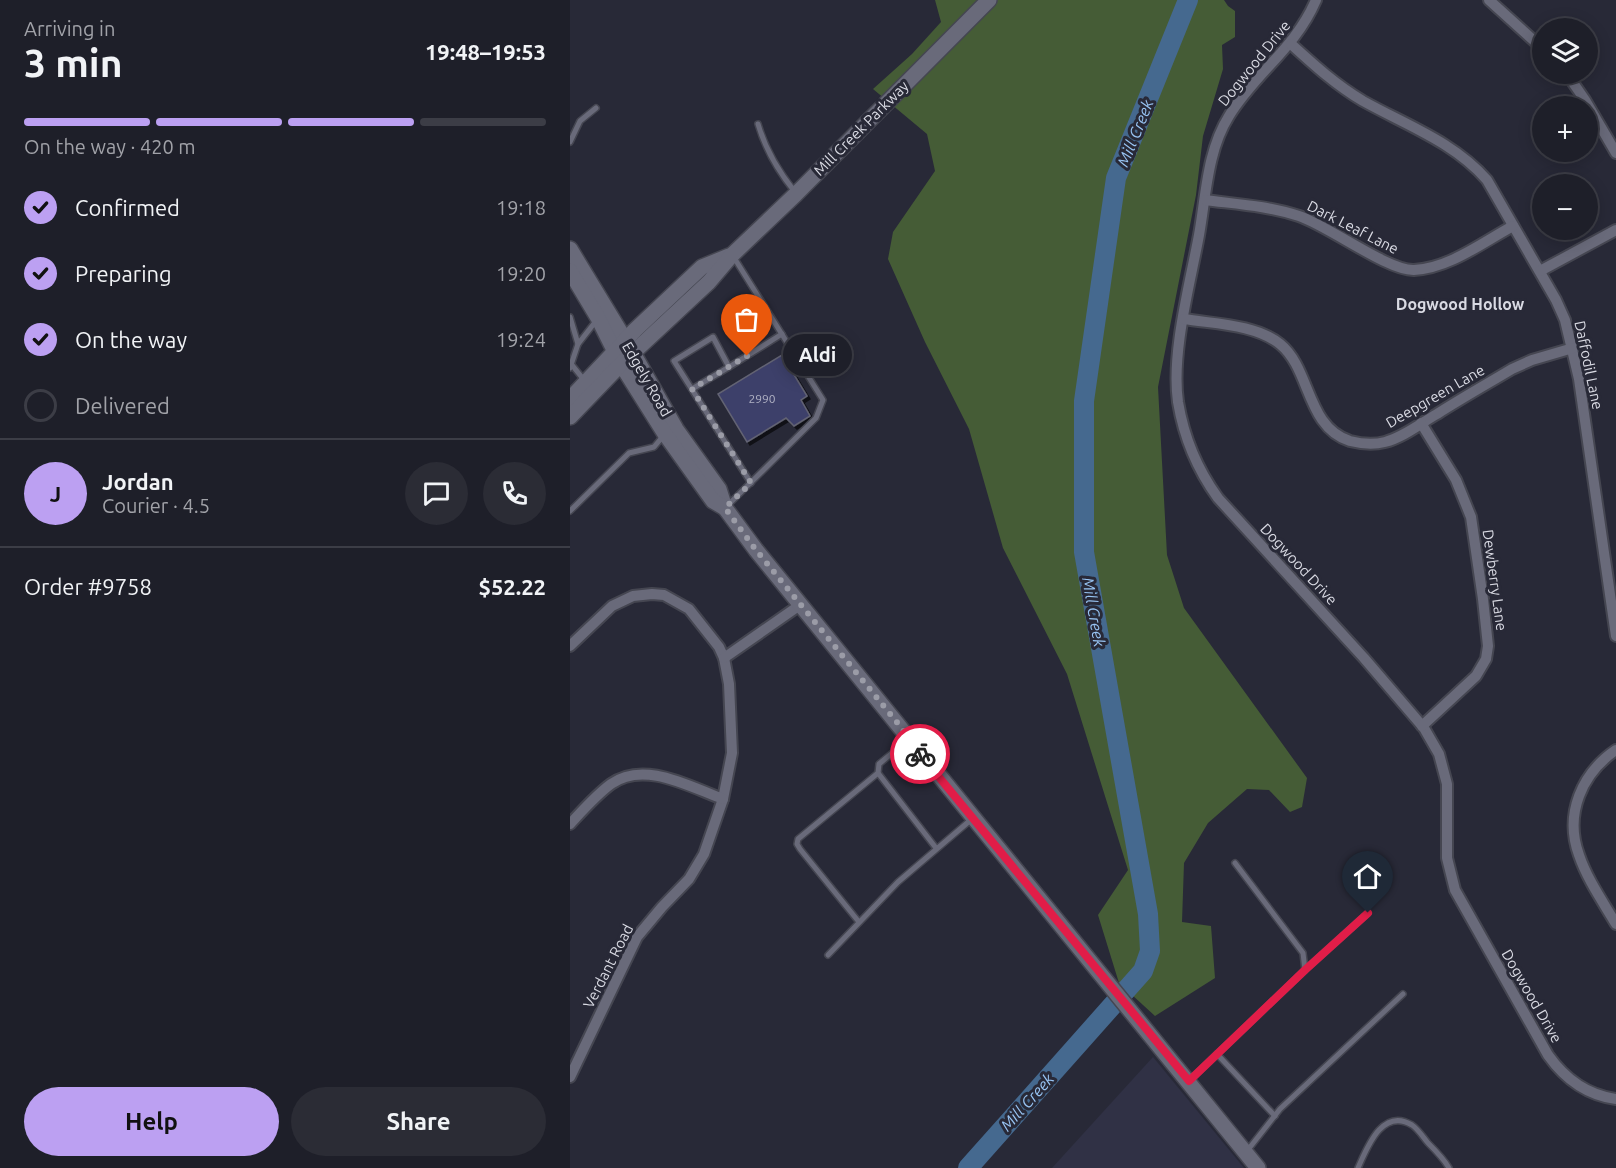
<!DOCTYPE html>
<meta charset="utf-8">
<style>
:root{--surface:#1e1f29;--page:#2b2c35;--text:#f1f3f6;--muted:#a1a2a8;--line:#3c3d46;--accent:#bca0f2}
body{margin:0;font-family:Ubuntu,sans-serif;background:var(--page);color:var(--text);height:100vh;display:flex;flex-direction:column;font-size:22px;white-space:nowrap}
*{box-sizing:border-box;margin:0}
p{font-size:20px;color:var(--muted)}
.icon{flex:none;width:33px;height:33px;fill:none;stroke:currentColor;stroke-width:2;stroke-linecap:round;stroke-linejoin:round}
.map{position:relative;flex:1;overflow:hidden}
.panel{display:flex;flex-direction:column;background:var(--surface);width:570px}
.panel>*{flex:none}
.fabs{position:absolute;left:962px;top:18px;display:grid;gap:12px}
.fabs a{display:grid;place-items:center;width:66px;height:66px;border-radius:50%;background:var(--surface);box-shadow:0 3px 15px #0003,0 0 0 2px var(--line);font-size:30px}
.pin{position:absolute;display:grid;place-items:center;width:51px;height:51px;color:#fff;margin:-62px -26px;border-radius:50% 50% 50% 0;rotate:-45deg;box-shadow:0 0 6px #0007}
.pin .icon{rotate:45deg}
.courier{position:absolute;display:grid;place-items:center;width:60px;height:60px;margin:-30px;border:4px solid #e11d48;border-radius:50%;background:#fff;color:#222;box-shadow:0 2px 8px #0007}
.bubble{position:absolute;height:42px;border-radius:21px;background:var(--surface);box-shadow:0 3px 15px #0003,0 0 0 2px var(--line);font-size:20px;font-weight:700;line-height:42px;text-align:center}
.head em{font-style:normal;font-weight:700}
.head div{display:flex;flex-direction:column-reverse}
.head{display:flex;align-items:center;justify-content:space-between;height:102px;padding:0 24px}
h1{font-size:39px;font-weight:700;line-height:45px}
.bar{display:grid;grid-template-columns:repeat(4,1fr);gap:9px 6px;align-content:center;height:72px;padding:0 24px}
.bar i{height:8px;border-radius:4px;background:var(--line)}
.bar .current{background:var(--accent)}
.bar p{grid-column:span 4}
.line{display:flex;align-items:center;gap:15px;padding:0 24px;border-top:2px solid var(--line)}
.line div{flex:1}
.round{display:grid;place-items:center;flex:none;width:63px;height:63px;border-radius:32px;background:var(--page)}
ol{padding:0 24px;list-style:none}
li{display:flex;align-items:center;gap:18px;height:66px}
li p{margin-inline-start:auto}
li .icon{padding:6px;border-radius:50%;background:var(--accent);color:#111;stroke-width:4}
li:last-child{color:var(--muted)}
li i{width:33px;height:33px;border:3px solid var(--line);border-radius:50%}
.primary-button{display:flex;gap:12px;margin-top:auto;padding:12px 24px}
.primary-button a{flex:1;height:69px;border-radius:36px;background:var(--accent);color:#111;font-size:24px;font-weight:700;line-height:69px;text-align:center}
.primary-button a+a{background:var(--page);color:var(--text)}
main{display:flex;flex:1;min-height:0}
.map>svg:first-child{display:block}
.built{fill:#303145}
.green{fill:#455c36}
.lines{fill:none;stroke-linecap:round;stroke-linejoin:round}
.river{stroke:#45698f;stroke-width:20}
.building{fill:#3e3f6a;stroke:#626373;stroke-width:1.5;filter:url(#shadow)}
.service-casing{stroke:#454651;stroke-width:8}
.minor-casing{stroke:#454651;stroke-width:14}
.secondary-casing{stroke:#454651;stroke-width:18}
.service{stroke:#696a7a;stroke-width:5}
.minor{stroke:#696a7a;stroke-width:10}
.secondary{stroke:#696a7a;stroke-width:15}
.done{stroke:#9b9ca7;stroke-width:6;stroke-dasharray:0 10.8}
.route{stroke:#e11d48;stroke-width:8}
.labels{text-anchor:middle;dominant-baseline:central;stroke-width:6;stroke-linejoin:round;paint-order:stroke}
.number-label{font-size:12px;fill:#b2b3c5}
.street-label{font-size:15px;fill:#d9dae3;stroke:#282937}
.water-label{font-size:16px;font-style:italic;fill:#98c4f3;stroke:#282937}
.neighbourhood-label{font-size:16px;font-weight:bold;fill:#d9dae3;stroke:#282937}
</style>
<main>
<section class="panel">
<div class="head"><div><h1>3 min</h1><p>Arriving in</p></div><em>19:48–19:53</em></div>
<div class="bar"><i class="current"></i><i class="current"></i><i class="current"></i><i></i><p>On the way · 420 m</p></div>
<ol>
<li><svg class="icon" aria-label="check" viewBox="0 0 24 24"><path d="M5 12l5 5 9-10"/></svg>Confirmed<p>19:18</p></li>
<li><svg class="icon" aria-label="check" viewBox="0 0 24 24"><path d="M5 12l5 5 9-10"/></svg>Preparing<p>19:20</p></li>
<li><svg class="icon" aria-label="check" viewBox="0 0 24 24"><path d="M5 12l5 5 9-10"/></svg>On the way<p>19:24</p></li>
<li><i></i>Delivered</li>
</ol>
<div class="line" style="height:108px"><b class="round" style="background:var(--accent);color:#111">J</b><div><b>Jordan</b><p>Courier · 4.5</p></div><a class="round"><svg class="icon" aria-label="chat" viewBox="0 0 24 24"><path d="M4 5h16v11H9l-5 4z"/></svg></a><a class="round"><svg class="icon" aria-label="phone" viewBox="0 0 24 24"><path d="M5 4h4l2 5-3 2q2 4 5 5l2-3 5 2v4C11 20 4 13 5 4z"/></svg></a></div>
<div class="line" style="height:78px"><div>Order #9758</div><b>$52.22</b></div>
<div class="primary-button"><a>Help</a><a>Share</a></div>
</section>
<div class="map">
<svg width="1046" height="1168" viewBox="0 0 1046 1168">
<defs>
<filter id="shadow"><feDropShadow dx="3" dy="3" stdDeviation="0" flood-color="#0009"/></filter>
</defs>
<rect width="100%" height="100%" fill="#282937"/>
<path class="built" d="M 583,1057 L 674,1168 L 482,1168 Z"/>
<path class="green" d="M 365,0 L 654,0 L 658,6 L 665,11 L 665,37 L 652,45 L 653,69 L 633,136 L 626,195 L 588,387 L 597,555 L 614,608 L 737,778 L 732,807 L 720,812 L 699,790 L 677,789 L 638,823 L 614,863 L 612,922 L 641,926 L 645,978 L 585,1016 L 549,983 L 528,915 L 558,870 L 497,674 L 433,548 L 399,429 L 355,342 L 318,259 L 323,232 L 365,171 L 357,134 L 303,89 L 342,54 L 371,22 Z"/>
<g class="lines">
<path class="river" d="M 398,1168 L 573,971 L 580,951 L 578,914 L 514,552 L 514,401 L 546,178 L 618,0"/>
</g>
<path class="building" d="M 212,355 L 237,396 L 231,400 L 240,416 L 224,426 L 216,418 L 177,442 L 148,394 Z"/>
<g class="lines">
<g class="service-casing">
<g id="service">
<path d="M 188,124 C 195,148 209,172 225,192"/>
<path d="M 0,142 L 10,121 L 26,108"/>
<path d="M 0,317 L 8,344 L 26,321"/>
<path d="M 2,365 L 14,380"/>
<path d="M 159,367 L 212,334"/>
<path d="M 0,368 L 8,344"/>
<path d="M 122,389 L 159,367 L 143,337 L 104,361 L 181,483"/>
<path d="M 157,506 L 246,418 L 253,400 L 163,256"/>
<path d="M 0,511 L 59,453 L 84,447 L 94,435"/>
<path d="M 308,773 L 366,848"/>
<path d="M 289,922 L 230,849 L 227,844 L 228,839 L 308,773 L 309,764 L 338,740"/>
<path d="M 258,955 L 328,882 L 403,818"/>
<path d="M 735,970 L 798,913"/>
<path d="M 647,1054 L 705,1116"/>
<path d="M 620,1080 L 735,970 L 733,953 L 665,863"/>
<path d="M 677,1151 L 710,1109 L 833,994"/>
<path d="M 788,1168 C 797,1148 812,1107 842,1125 C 848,1129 853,1137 858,1143 C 865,1150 874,1159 879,1168"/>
</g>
</g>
<g class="minor-casing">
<g id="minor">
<path d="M 746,0 C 725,49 685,73 659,116 C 637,151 636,196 629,235 C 620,284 601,353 608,402 C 614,438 627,469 648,498 L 794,658 L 854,728 L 869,754 L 877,784 L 877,858 L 885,890 L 978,1055 C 995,1079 1016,1095 1046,1099"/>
<path d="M 919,0 L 972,48"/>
<path d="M 721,44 C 744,65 766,85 793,101 C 836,125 884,142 917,180 L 986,300 L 995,320 L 1009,379 L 1046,636"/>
<path d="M 997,74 L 1015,100 L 1046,153"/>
<path d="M 635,200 C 666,204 699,206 729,216 C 759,226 818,271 844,270 C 880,268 913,242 943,226"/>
<path d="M 970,271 L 1046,230"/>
<path d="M 614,319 C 644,324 685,324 710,344 C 741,369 736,427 780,441 C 792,444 803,445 815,442 C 834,437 851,423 867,414 C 892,398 917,384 942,369 L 962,360 L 1003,348"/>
<path d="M 851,423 L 886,480 L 901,517 L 913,599 L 918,646 L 916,659 L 906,676 L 852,726"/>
<path d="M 0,646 L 42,606 L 63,596 L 82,594 L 94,595 L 119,609 L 149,647 L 154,658 L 159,684 L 162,753 L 153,799 L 134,854 L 119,879 L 92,907 L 67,937 L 0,1077"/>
<path d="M 154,658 L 230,605"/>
<path d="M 1046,750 C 1012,773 994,814 1009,855 C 1017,879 1033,902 1046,924"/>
<path d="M 0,824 C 13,810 26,795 41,784 C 74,760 120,787 153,799"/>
</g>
</g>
<g class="secondary-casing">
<g id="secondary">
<path d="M 0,249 L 63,353 L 106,429 L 149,489 L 155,508 L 186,550 L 688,1168"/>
<path d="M 0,271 L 28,318 L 51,364 L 95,434 L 143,501 L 155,508"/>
<path d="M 0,399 L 65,330 L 132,267 L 159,256"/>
<path d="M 0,417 L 51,364 L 139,282 L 162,255 L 226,194 L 419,0"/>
</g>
</g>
<use href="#service" class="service"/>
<use href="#minor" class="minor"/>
<use href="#secondary" class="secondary"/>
</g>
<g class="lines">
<path class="done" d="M 177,356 L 122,389 L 181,483 L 155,508 L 186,550 L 330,726 L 350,754"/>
<path class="route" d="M 350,754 L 619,1081 L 735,970 L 798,913"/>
</g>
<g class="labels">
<g class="number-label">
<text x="192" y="398">2990</text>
</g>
<g class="street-label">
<text transform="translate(684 63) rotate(-51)">Dogwood Drive</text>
<text transform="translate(291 128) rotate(-45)">Mill Creek Parkway</text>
<text transform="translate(783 227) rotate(27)">Dark Leaf Lane</text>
<text transform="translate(1019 365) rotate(78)">Daffodil Lane</text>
<text transform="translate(77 379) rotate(60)">Edgely Road</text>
<text transform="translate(865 396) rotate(-30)">Deepgreen Lane</text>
<text transform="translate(729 564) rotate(47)">Dogwood Drive</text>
<text transform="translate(925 580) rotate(82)">Dewberry Lane</text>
<text transform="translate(38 966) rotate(-63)">Verdant Road</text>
<text transform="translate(962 996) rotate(60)">Dogwood Drive</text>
</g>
<g class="water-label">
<text transform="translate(565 133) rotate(-68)">Mill Creek</text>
<text transform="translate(524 612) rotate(80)">Mill Creek</text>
<text transform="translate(457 1102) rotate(-48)">Mill Creek</text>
</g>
<g class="neighbourhood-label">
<text x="890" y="304">Dogwood Hollow</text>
</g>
</g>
</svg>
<div class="fabs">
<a><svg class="icon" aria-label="layers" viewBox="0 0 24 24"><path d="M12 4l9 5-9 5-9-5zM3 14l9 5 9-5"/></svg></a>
<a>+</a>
<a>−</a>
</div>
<div class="pin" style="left:177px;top:356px;background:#ea580c"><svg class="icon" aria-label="bag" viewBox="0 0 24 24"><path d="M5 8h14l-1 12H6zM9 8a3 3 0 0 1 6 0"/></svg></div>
<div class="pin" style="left:798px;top:913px;background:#1f2937"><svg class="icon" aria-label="home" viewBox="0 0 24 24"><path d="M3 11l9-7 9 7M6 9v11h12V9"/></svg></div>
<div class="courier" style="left:350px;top:754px"><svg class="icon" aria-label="bike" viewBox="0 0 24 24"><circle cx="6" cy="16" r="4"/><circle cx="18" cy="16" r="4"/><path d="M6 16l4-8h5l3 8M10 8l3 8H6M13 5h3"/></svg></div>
<div class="bubble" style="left:213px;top:334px;width:69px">Aldi</div>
</div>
</main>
